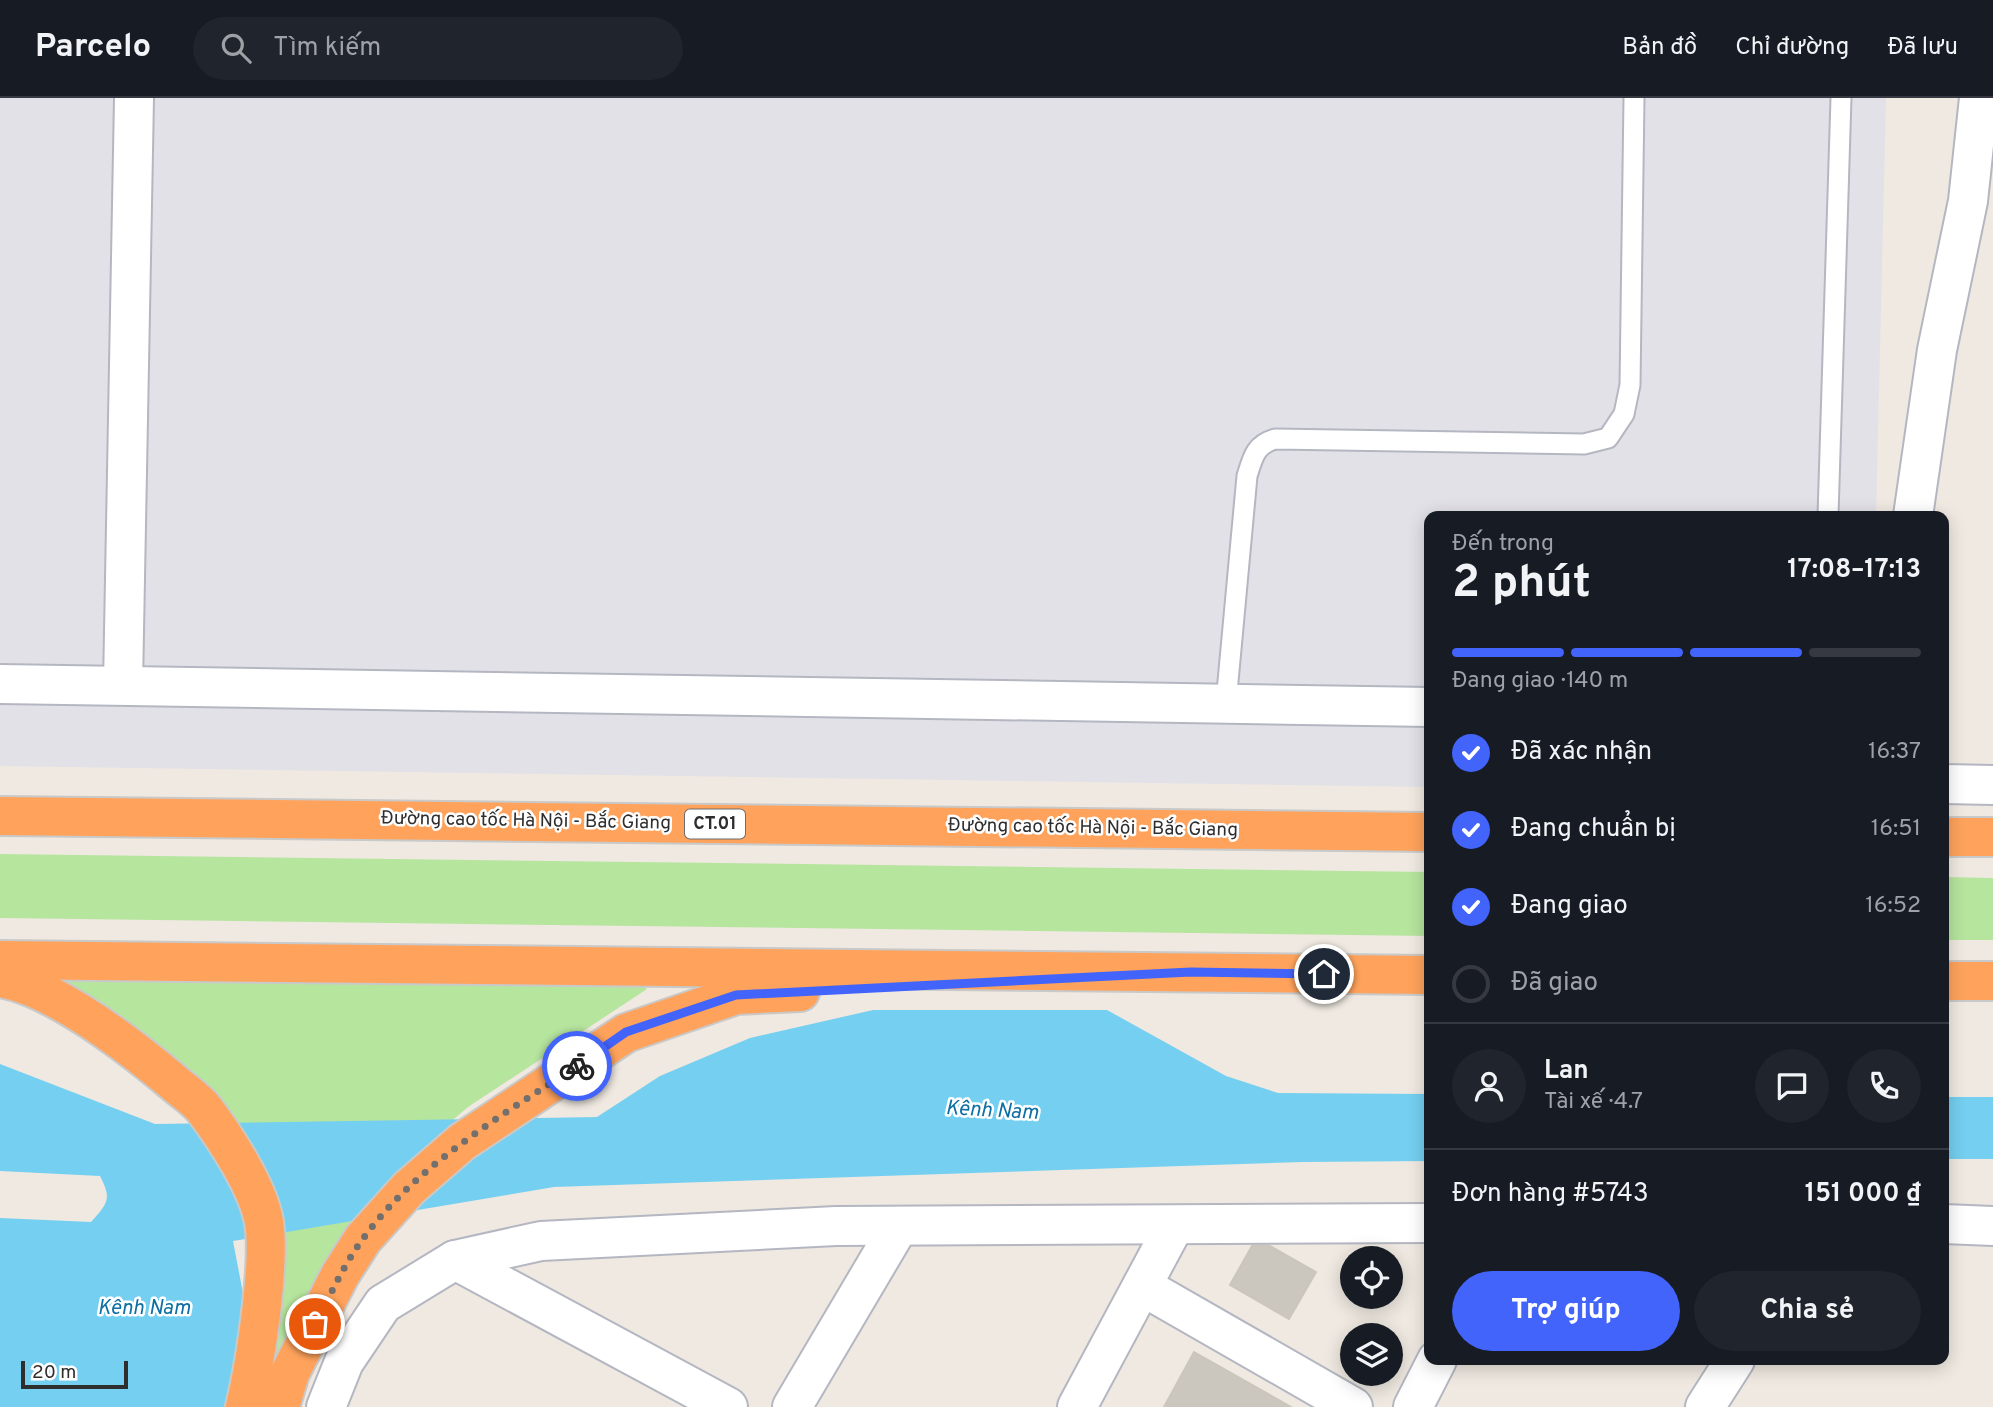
<!DOCTYPE html>
<html lang="vi">
<meta charset="utf-8">
<style>
:root{--surface:#171b24;--page:#20242c;--text:#f1f3f6;--muted:#9ea1a6;--line:#363941;--accent:#4264fb}
body{margin:0;font-family:Overpass,sans-serif;background:var(--page);color:var(--text);height:100vh;display:flex;flex-direction:column;font-size:26px;white-space:nowrap}
*{box-sizing:border-box;margin:0}
p{font-size:23px;color:var(--muted)}
.icon{flex:none;width:38px;height:38px;fill:none;stroke:currentColor;stroke-width:2;stroke-linecap:round;stroke-linejoin:round}
.map{position:relative;flex:1;overflow:hidden}
.panel{position:absolute;left:1424px;top:413px;width:525px;height:854px;display:flex;flex-direction:column;background:var(--surface);border-radius:14px;box-shadow:0 4px 18px #0003}
.panel>*{flex:none}
.tools{position:absolute;left:1340px;top:1148px;display:grid;gap:14px}
.tools a{display:grid;place-items:center;width:63px;height:63px;border-radius:50%;background:var(--surface);box-shadow:0 4px 18px #0003;font-size:35px}
.scale{position:absolute;left:21px;bottom:18px;width:107px;box-sizing:border-box;padding-left:7px;border:4px solid #2e2e2e;border-top:0;font-size:19px;line-height:24px;white-space:nowrap;color:#2e2e2e;-webkit-text-stroke:5px #fff;paint-order:stroke}
.pin{position:absolute;display:grid;place-items:center;width:60px;height:60px;color:#fff;margin:-30px;border:4px solid #fff;border-radius:50%;box-shadow:0 2px 7px #0007}
.courier{position:absolute;display:grid;place-items:center;width:70px;height:70px;margin:-35px;border:5px solid #4264fb;border-radius:50%;background:#fff;color:#222;box-shadow:0 2px 9px #0007}
.head em{font-style:normal;font-weight:700}
.head div{display:flex;flex-direction:column-reverse}
.head{display:flex;align-items:center;justify-content:space-between;height:119px;padding:0 28px}
h1{font-size:46px;font-weight:700;line-height:52px}
.bar{display:grid;grid-template-columns:repeat(4,1fr);gap:10px 7px;align-content:center;height:84px;padding:0 28px}
.bar i{height:9px;border-radius:5px;background:var(--line)}
.bar .on{background:var(--accent)}
.bar p{grid-column:span 4}
.line{display:flex;align-items:center;gap:18px;padding:0 28px;border-top:2px solid var(--line)}
.line div{flex:1}
.round{display:grid;place-items:center;flex:none;width:74px;height:74px;border-radius:37px;background:var(--page)}
ol{padding:0 28px;list-style:none}
li{display:flex;align-items:center;gap:21px;height:77px}
li p{margin-inline-start:auto}
li .icon{padding:7px;border-radius:50%;background:var(--accent);color:#fff;stroke-width:4}
li:last-child{color:var(--muted)}
li i{width:38px;height:38px;border:4px solid var(--line);border-radius:50%}
.cta{display:flex;gap:14px;margin-top:auto;padding:14px 28px}
.cta a{flex:1;height:80px;border-radius:42px;background:var(--accent);color:#fff;font-size:28px;font-weight:700;line-height:80px;text-align:center}
.cta a+a{background:var(--page);color:var(--text)}
header{display:flex;align-items:center;gap:42px;box-sizing:border-box;height:98px;padding:0 35px;background:var(--surface);border-bottom:2px solid var(--line)}
header strong{font-size:33px}
nav{display:flex;gap:38px;margin-inline-start:auto;font-size:24px}
.search{width:490px;height:63px;background:var(--page);display:flex;align-items:center;gap:18px;box-sizing:border-box;padding:0 24px;border-radius:38px;color:var(--muted);font-size:26px}
.map>svg:first-child{display:block}
.industrial{fill:#e3e1e8}
.green{fill:#b6e59e}
.water{fill:#75cff0}
.building{fill:#cbc7bf;stroke:#cbc5ba;stroke-width:2}
.lines{fill:none;stroke-linecap:round;stroke-linejoin:round}
.lane-casing{stroke:#b4b7c1;stroke-width:23}
.street-casing{stroke:#b4b7c1;stroke-width:42}
.highway-casing{stroke:#c9c9c9;stroke-width:42}
.lane{stroke:#fff;stroke-width:19}
.street{stroke:#fff;stroke-width:38}
.highway{stroke:#ffa35c;stroke-width:38}
.done{stroke:#726f6d;stroke-width:7;stroke-dasharray:0 12.6}
.route{stroke:#4264fb;stroke-width:9}
.labels{text-anchor:middle;dominant-baseline:central;stroke-width:5;stroke-linejoin:round;paint-order:stroke}
.shield{fill:#fff;stroke:#6d6d6d;stroke-width:2}
.shield-label{font-size:18px;font-weight:bold;fill:#2e2e2e}
.street-label{font-size:19px;fill:#2e2e2e;stroke:#fff}
.water-label{font-size:21px;font-style:italic;fill:#0d6fa3;stroke:#fff}
</style>
<header>
<strong>Parcelo</strong>
<div class="search"><svg class="icon" aria-label="search" viewBox="0 0 24 24"><circle cx="10" cy="10" r="6"/><path d="M15 15l6 6"/></svg>Tìm kiếm</div>
<nav><a>Bản đồ</a><a>Chỉ đường</a><a>Đã lưu</a></nav>
</header>
<div class="map">
<svg width="1993" height="1309" viewBox="0 0 1993 1309">
<rect width="100%" height="100%" fill="#efe9e1"/>
<path class="industrial" d="M 0,0 L 1886,0 L 1876,418 L 1430,418 L 1430,689 L 0,668 Z"/>
<g class="green">
<path d="M 0,756 L 1430,774 L 1430,838 L 0,820 Z"/>
<path d="M 1944,779 L 1993,780 L 1993,842 L 1944,842 Z"/>
<path d="M 57,878 L 641,887 L 647,891 L 468,1009 L 421,1049 L 354,1117 L 311,1205 L 275,1290 L 269,1265 L 258,1080 L 56,889 Z"/>
</g>
<g class="water">
<path d="M 873,912 L 1107,912 L 1226,978 L 1278,995 L 1430,996 L 1430,1063 L 1303,1064 L 554,1089 L 233,1143 L 246,1211 L 231,1309 L 0,1309 L 0,1120 L 91,1124 C 108,1105 112,1101 100,1078 L 0,1073 L 0,966 L 155,1026 L 597,1019 L 660,978 L 750,940 Z"/>
<rect x="1944" y="999" width="49" height="62"/>
</g>
<g class="building">
<path d="M 1252,1148 L 1270,1148 L 1316,1174 L 1289,1221 L 1230,1187 Z"/>
<path d="M 1194,1254 L 1291,1309 L 1164,1309 Z"/>
</g>
<g class="lines">
<g class="lane-casing">
<g id="lane">
<path d="M 1828,418 L 1841,0"/>
<path d="M 1226,605 L 1247,378 C 1253,359 1255,347 1275,341 L 1584,346 L 1608,340 L 1624,316 L 1630,287 L 1634,0"/>
</g>
</g>
<g class="street-casing">
<g id="street">
<path d="M 1913,418 L 1937,252 L 1968,103 L 1979,0"/>
<path d="M 0,586 L 1430,609"/>
<path d="M 123,587 L 134,0"/>
<path d="M 1944,686 L 1993,687"/>
<path d="M 1944,1126 L 1993,1128"/>
<path d="M 455,1162 L 728,1309"/>
<path d="M 1142,1188 L 1353,1309"/>
<path d="M 326,1309 L 344,1264 L 383,1206 L 455,1162 L 541,1143 L 836,1128 L 1430,1125"/>
<path d="M 792,1309 L 899,1128"/>
<path d="M 1077,1309 L 1174,1128"/>
<path d="M 1413,1309 L 1437,1262"/>
<path d="M 1705,1309 L 1735,1262"/>
</g>
</g>
<g class="highway-casing">
<g id="highway">
<path d="M 0,718 L 1430,734"/>
<path d="M 1944,739 L 1993,739"/>
<path d="M 0,862 L 1430,877"/>
<path d="M 0,880 C 54,889 130,948 172,983 C 182,992 196,1001 204,1011 C 225,1039 258,1089 264,1124 C 271,1165 255,1267 245,1309"/>
<path d="M 1944,883 L 1993,883"/>
<path d="M 280,1309 L 290,1275 L 340,1177 L 363,1141 L 409,1090 L 462,1044 L 626,935 L 736,897 L 800,894"/>
</g>
</g>
<use href="#lane" class="lane"/>
<use href="#street" class="street"/>
<use href="#highway" class="highway"/>
</g>
<g class="lines">
<path class="done" d="M 315,1226 C 330,1198 343,1168 362,1142 C 416,1067 501,1018 577,968"/>
<path class="route" d="M 577,968 L 626,934 L 736,897 L 1191,874 L 1324,876"/>
</g>
<g class="labels">
<rect class="shield" x="685" y="711.5" width="60" height="29" rx="5"/>
<g class="shield-label">
<text x="715" y="726">CT.01</text>
</g>
<g class="street-label">
<text transform="translate(526 723) rotate(1)">Đường cao tốc Hà Nội - Bắc Giang</text>
<text transform="translate(1093 730) rotate(1)">Đường cao tốc Hà Nội - Bắc Giang</text>
</g>
<g class="water-label">
<text transform="translate(992 1013) rotate(3)">Kênh Nam</text>
<text x="144" y="1210">Kênh Nam</text>
</g>
</g>
</svg>
<div class="tools">
<a><svg class="icon" aria-label="locate" viewBox="0 0 24 24"><circle cx="12" cy="12" r="6"/><path d="M12 2v4M12 18v4M2 12h4M18 12h4"/></svg></a>
<a><svg class="icon" aria-label="layers" viewBox="0 0 24 24"><path d="M12 4l9 5-9 5-9-5zM3 14l9 5 9-5"/></svg></a>
</div>
<div class="scale">20 m</div>
<div class="pin" style="left:315px;top:1226px;background:#ea580c"><svg class="icon" aria-label="bag" viewBox="0 0 24 24"><path d="M5 8h14l-1 12H6zM9 8a3 3 0 0 1 6 0"/></svg></div>
<div class="pin" style="left:1324px;top:876px;background:#1f2937"><svg class="icon" aria-label="home" viewBox="0 0 24 24"><path d="M3 11l9-7 9 7M6 9v11h12V9"/></svg></div>
<div class="courier" style="left:577px;top:968px"><svg class="icon" aria-label="bike" viewBox="0 0 24 24"><circle cx="6" cy="16" r="4"/><circle cx="18" cy="16" r="4"/><path d="M6 16l4-8h5l3 8M10 8l3 8H6M13 5h3"/></svg></div>
<section class="panel">
<div class="head"><div><h1>2 phút</h1><p>Đến trong</p></div><em>17:08–17:13</em></div>
<div class="bar"><i class="on"></i><i class="on"></i><i class="on"></i><i></i><p>Đang giao · 140 m</p></div>
<ol>
<li><svg class="icon" aria-label="check" viewBox="0 0 24 24"><path d="M5 12l5 5 9-10"/></svg>Đã xác nhận<p>16:37</p></li>
<li><svg class="icon" aria-label="check" viewBox="0 0 24 24"><path d="M5 12l5 5 9-10"/></svg>Đang chuẩn bị<p>16:51</p></li>
<li><svg class="icon" aria-label="check" viewBox="0 0 24 24"><path d="M5 12l5 5 9-10"/></svg>Đang giao<p>16:52</p></li>
<li><i></i>Đã giao</li>
</ol>
<div class="line" style="height:126px"><a class="round"><svg class="icon" aria-label="person" viewBox="0 0 24 24"><circle cx="12" cy="8" r="4"/><path d="M4 21q1-7 8-7t8 7"/></svg></a><div><b>Lan</b><p>Tài xế · 4.7</p></div><a class="round"><svg class="icon" aria-label="chat" viewBox="0 0 24 24"><path d="M4 5h16v11H9l-5 4z"/></svg></a><a class="round"><svg class="icon" aria-label="phone" viewBox="0 0 24 24"><path d="M5 4h4l2 5-3 2q2 4 5 5l2-3 5 2v4C11 20 4 13 5 4z"/></svg></a></div>
<div class="line" style="height:91px"><div>Đơn hàng #5743</div><b>151 000 ₫</b></div>
<div class="cta"><a>Trợ giúp</a><a>Chia sẻ</a></div>
</section>
</div>
